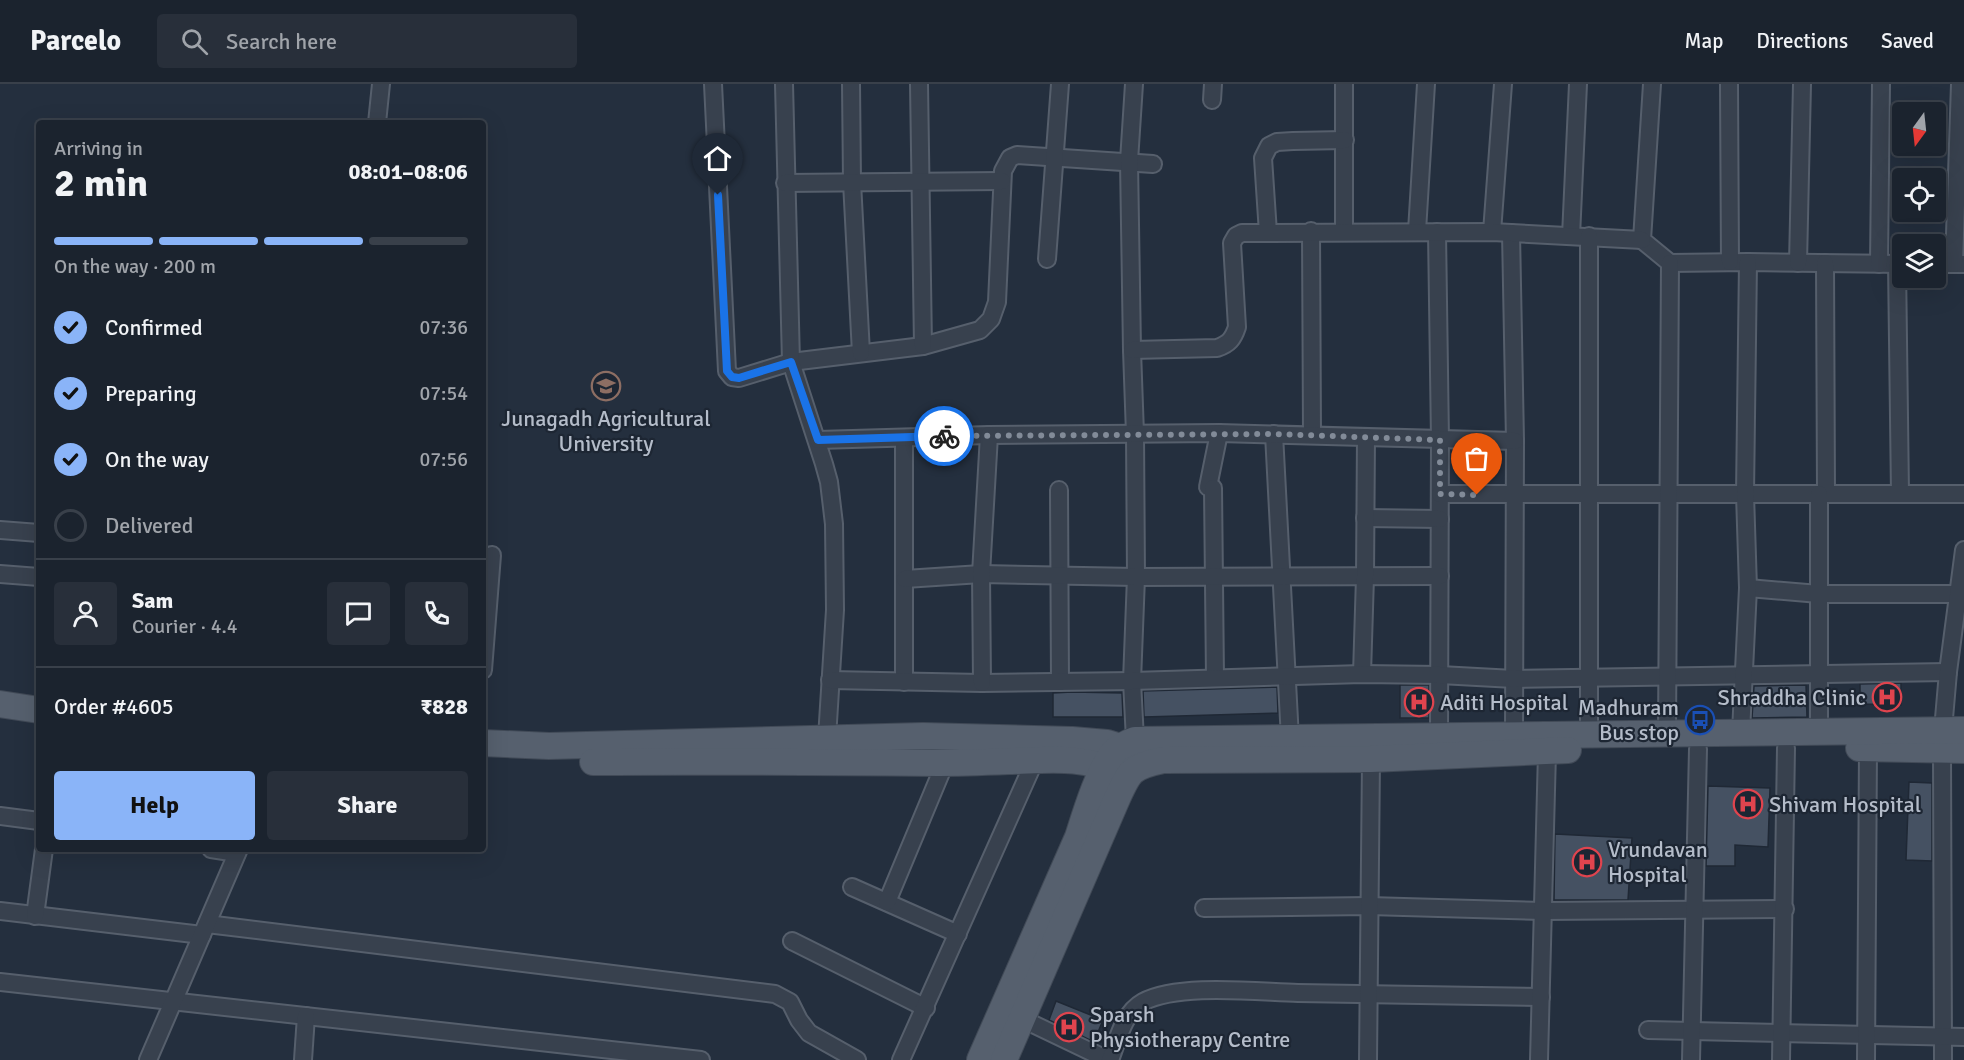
<!DOCTYPE html>
<meta charset="utf-8">
<style>
:root{--surface:#1b232e;--page:#282f3a;--text:#f1f3f6;--muted:#a0a4aa;--line:#39404a;--accent:#8ab4f8}
body{margin:0;font-family:Signika,sans-serif;background:var(--page);color:var(--text);height:100vh;display:flex;flex-direction:column;font-size:22px;white-space:nowrap}
*{box-sizing:border-box;margin:0}
p{font-size:20px;color:var(--muted)}
.icon{flex:none;width:33px;height:33px;fill:none;stroke:currentColor;stroke-width:2;stroke-linecap:round;stroke-linejoin:round}
.map{position:relative;flex:1;overflow:hidden}
.sheet{position:absolute;left:36px;top:36px;width:450px;height:732px;display:flex;flex-direction:column;background:var(--surface);border-radius:6px;box-shadow:0 6px 24px #0002,0 0 0 2px var(--line)}
.sheet>*{flex:none}
.needle{width:39px;rotate:195deg}
.tools{position:absolute;left:1892px;top:18px;display:grid;gap:12px}
.tools a{display:grid;place-items:center;width:54px;height:54px;border-radius:6px;background:var(--surface);box-shadow:0 6px 24px #0002,0 0 0 2px var(--line);font-size:30px}
.pin{position:absolute;display:grid;place-items:center;width:51px;height:51px;color:#fff;margin:-62px -26px;border-radius:50% 50% 50% 0;rotate:-45deg;box-shadow:0 0 6px #0007}
.pin .icon{rotate:45deg}
.courier{position:absolute;display:grid;place-items:center;width:60px;height:60px;margin:-30px;border:4px solid #1a73e8;border-radius:50%;background:#fff;color:#222;box-shadow:0 2px 8px #0007}
.headline em{font-style:normal;font-weight:700}
.headline div{display:flex;flex-direction:column-reverse}
.headline{display:flex;align-items:center;justify-content:space-between;height:102px;padding:0 18px}
h1{font-size:39px;font-weight:700;line-height:45px}
.bar{display:grid;grid-template-columns:repeat(4,1fr);gap:9px 6px;align-content:center;height:72px;padding:0 18px}
.bar i{height:8px;border-radius:4px;background:var(--line)}
.bar .selected{background:var(--accent)}
.bar p{grid-column:span 4}
.line{display:flex;align-items:center;gap:15px;padding:0 18px;border-top:2px solid var(--line)}
.line div{flex:1}
.round{display:grid;place-items:center;flex:none;width:63px;height:63px;border-radius:6px;background:var(--page)}
ol{padding:0 18px;list-style:none}
li{display:flex;align-items:center;gap:18px;height:66px}
li p{margin-inline-start:auto}
li .icon{padding:6px;border-radius:50%;background:var(--accent);color:#111;stroke-width:4}
li:last-child{color:var(--muted)}
li i{width:33px;height:33px;border:3px solid var(--line);border-radius:50%}
.button{display:flex;gap:12px;margin-top:auto;padding:12px 18px}
.button a{flex:1;height:69px;border-radius:6px;background:var(--accent);color:#111;font-size:24px;font-weight:700;line-height:69px;text-align:center}
.button a+a{background:var(--page);color:var(--text)}
header{display:flex;align-items:center;gap:36px;box-sizing:border-box;height:84px;padding:0 30px;background:var(--surface);border-bottom:2px solid var(--line)}
header strong{font-size:28px}
nav{display:flex;gap:33px;margin-inline-start:auto;font-size:21px}
.search{width:420px;height:54px;background:var(--page);display:flex;align-items:center;gap:15px;box-sizing:border-box;padding:0 21px;border-radius:6px;color:var(--muted);font-size:22px}
.map>svg:first-child{display:block}
.building{fill:#455162;stroke:#1f2835;stroke-width:1.5}
.lines{fill:none;stroke-linecap:round;stroke-linejoin:round}
.minor-casing{stroke:#565f6c;stroke-width:20}
.primary-casing{stroke:#414a57;stroke-width:28}
.minor{stroke:#38414e;stroke-width:16}
.primary{stroke:#56606e;stroke-width:26}
.done{stroke:#828b98;stroke-width:6;stroke-dasharray:0 10.8}
.route{stroke:#1a73e8;stroke-width:8}
.labels{text-anchor:middle;dominant-baseline:central;stroke-width:4.5;stroke-linejoin:round;paint-order:stroke}
.poi-label{font-size:22px;fill:#b4bcc9;stroke:#1d2633;text-anchor:start}
</style>
<header>
<strong>Parcelo</strong>
<div class="search"><svg class="icon" aria-label="search" viewBox="0 0 24 24"><circle cx="10" cy="10" r="6"/><path d="M15 15l6 6"/></svg>Search here</div>
<nav><a>Map</a><a>Directions</a><a>Saved</a></nav>
</header>
<div class="map">
<svg width="1964" height="976" viewBox="0 0 1964 976">
<rect width="100%" height="100%" fill="#242f3e"/>
<g class="building">
<path d="M 1901,599 L 1901,621 L 1860,620 L 1860,600 Z"/>
<rect x="1400" y="601" width="29" height="33"/>
<path d="M 1806,601 L 1807,633 L 1752,634 L 1754,602 Z"/>
<path d="M 1277,603 L 1278,629 L 1144,633 L 1143,607 Z"/>
<path d="M 1072,608 L 1122,609 L 1123,633 L 1053,633 L 1053,609 Z"/>
<path d="M 1909,698 L 1932,699 L 1932,777 L 1906,776 Z"/>
<path d="M 1708,702 L 1770,704 L 1768,763 L 1735,761 L 1735,782 L 1706,782 Z"/>
<path d="M 1555,750 L 1632,754 L 1628,816 L 1554,816 Z"/>
<path d="M 1056,917 L 1103,936 L 1094,958 L 1049,936 Z"/>
</g>
<g class="lines">
<g class="minor-casing">
<g id="minor">
<path d="M 713,0 L 727,287 L 732,293 L 739,294 L 791,278 L 923,262 L 980,246 L 991,235 L 997,218 L 1003,87 L 1010,74 L 1017,71 L 1153,80"/>
<path d="M 784,0 L 791,278 L 824,380 L 829,398 L 834,440 L 835,526 L 827,654"/>
<path d="M 851,0 L 852,98 L 861,269"/>
<path d="M 919,0 L 923,262"/>
<path d="M 1134,0 L 1129,77 L 1132,266 L 1135,350 L 1136,493 L 1132,597 L 1135,656"/>
<path d="M 1652,0 L 1642,156 L 1670,179 L 1748,178 L 1902,180"/>
<path d="M 1729,0 L 1730,178"/>
<path d="M 1212,16 L 1213,0"/>
<path d="M 377,39 L 381,0"/>
<path d="M 785,99 L 1002,97"/>
<path d="M 1311,147 L 1312,350"/>
<path d="M 1417,147 L 1426,0"/>
<path d="M 1344,148 L 1344,0"/>
<path d="M 1437,148 L 1440,356 L 1439,651"/>
<path d="M 1492,148 L 1503,0"/>
<path d="M 1268,149 L 1263,74 L 1269,62 L 1277,58 L 1293,57 L 1345,56"/>
<path d="M 1511,149 L 1515,357 L 1514,651"/>
<path d="M 1571,152 L 1578,0"/>
<path d="M 1047,175 L 1060,0"/>
<path d="M 1798,179 L 1802,0"/>
<path d="M 1825,179 L 1826,410"/>
<path d="M 1879,180 L 1881,0"/>
<path d="M 1897,180 L 1900,410"/>
<path d="M 1935,180 L 1964,180"/>
<path d="M 1954,180 L 1960,0"/>
<path d="M 1132,266 L 1217,264 C 1229,260 1233,255 1237,243 L 1232,159 L 1236,152 L 1242,149 L 1492,148 L 1642,156"/>
<path d="M 1274,350 L 1290,655"/>
<path d="M 904,354 L 904,598"/>
<path d="M 818,356 L 989,351 L 1219,349 L 1515,357"/>
<path d="M 1208,403 L 1219,349"/>
<path d="M 1213,404 L 1215,594"/>
<path d="M 1059,406 L 1060,598"/>
<path d="M 1440,410 L 1964,410"/>
<path d="M 1365,434 L 1440,435"/>
<path d="M 0,446 L 39,449"/>
<path d="M 0,490 L 39,493"/>
<path d="M 905,495 L 981,490 L 1136,493 L 1440,492"/>
<path d="M 1748,504 L 1819,510 L 1958,510"/>
<path d="M 483,586 L 492,471"/>
<path d="M 1362,590 L 1365,493 L 1366,353"/>
<path d="M 830,596 L 982,599 L 1132,597 L 1362,590 L 1440,591 L 1514,595 L 1948,588"/>
<path d="M 982,599 L 981,490 L 989,351"/>
<path d="M 1943,646 L 1948,588 L 1964,466"/>
<path d="M 1819,647 L 1819,410"/>
<path d="M 1741,648 L 1748,504 L 1745,410 L 1748,178"/>
<path d="M 1667,649 L 1670,179"/>
<path d="M 1589,650 L 1589,152"/>
<path d="M 1942,666 L 1943,976"/>
<path d="M 0,732 L 39,737"/>
<path d="M 211,765 L 237,769"/>
<path d="M 852,803 L 958,850"/>
<path d="M 887,818 L 945,679"/>
<path d="M 1204,824 L 1369,822 L 1543,827 L 1785,825"/>
<path d="M 0,827 L 202,851"/>
<path d="M 35,832 L 44,765"/>
<path d="M 207,840 L 775,910 L 790,918 L 799,936 L 809,949 L 857,976"/>
<path d="M 792,857 L 926,924"/>
<path d="M 0,898 L 701,976"/>
<path d="M 1014,931 L 1108,976"/>
<path d="M 1648,946 L 1964,953"/>
<path d="M 148,976 L 239,765"/>
<path d="M 303,976 L 306,932"/>
<path d="M 901,976 L 1035,676"/>
<path d="M 1110,976 C 1118,956 1123,929 1143,918 C 1179,899 1257,908 1298,909 C 1379,911 1460,911 1541,913"/>
<path d="M 1368,976 L 1371,675"/>
<path d="M 1539,976 L 1547,668"/>
<path d="M 1691,976 L 1698,665"/>
<path d="M 1781,976 L 1786,664"/>
<path d="M 1866,976 L 1868,664"/>
</g>
</g>
<g class="primary-casing">
<g id="primary">
<path d="M 0,620 L 39,626"/>
<path d="M 483,659 L 549,662 L 923,652 L 1072,656 L 1107,659 L 1120,663 L 1130,670"/>
<path d="M 1859,664 L 1964,666"/>
<path d="M 593,678 C 709,677 824,678 939,679 C 963,679 987,678 1012,677 C 1048,676 1086,671 1118,690"/>
<path d="M 980,976 L 1078,753 C 1085,731 1099,684 1114,668 C 1120,662 1127,659 1135,656 L 1964,646"/>
<path d="M 1004,976 L 1116,717 C 1129,688 1130,683 1163,676 L 1371,675 L 1568,666"/>
</g>
</g>
<use href="#minor" class="minor"/>
<use href="#primary" class="primary"/>
</g>
<g class="lines">
<path class="done" d="M 944,352 L 1274,350 L 1440,356 L 1440,410 L 1477,411"/>
<path class="route" d="M 718,111 L 727,287 L 732,293 L 739,294 L 791,278 L 818,356 L 944,352"/>
</g>
<defs>
<g id="university-ring" transform="scale(1.5)"><circle r="9.5" fill="#1d2633" stroke="#8d6e63" stroke-width="1.5"/><path d="M0-5L7-2L0 1L-7-2ZM-4 1L0 2.5L4 1V4Q0 6-4 4Z" fill="#8d6e63"/></g>
<g id="hospital-ring" transform="scale(1.5)"><circle r="9.5" fill="#1d2633" stroke="#e0444e" stroke-width="1.5"/><path d="M-5-5h3v3.5h4V-5h3V5h-3V1.5h-4V5h-3Z" fill="#e0444e"/></g>
<g id="bus-ring" transform="scale(1.5)"><circle r="9.5" fill="#1d2633" stroke="#1a4fb4" stroke-width="1.5"/><path d="M-5-6H5V4H4V6H2V4H-2V6H-4V4H-5ZM-3.5-4V0h7V-4ZM-3.5 1.2v1.5H-2V1.2ZM2 1.2v1.5H3.5V1.2Z" fill="#1a4fb4"/></g>
</defs>
<g fill-rule="evenodd">
<use href="#university-ring" x="606" y="302"/>
<use href="#hospital-ring" x="1887" y="613"/>
<use href="#hospital-ring" x="1419" y="618"/>
<use href="#bus-ring" x="1700" y="636"/>
<use href="#hospital-ring" x="1748" y="720"/>
<use href="#hospital-ring" x="1587" y="778"/>
<use href="#hospital-ring" x="1069" y="943"/>
</g>
<g class="labels">
<g class="poi-label">
<text x="606" y="334" text-anchor="middle">Junagadh Agricultural<tspan x="606" dy="25">University</tspan></text>
<text x="1866" y="613" text-anchor="end">Shraddha Clinic</text>
<text x="1440" y="618">Aditi Hospital</text>
<text x="1679" y="623" text-anchor="end">Madhuram<tspan x="1679" dy="25">Bus stop</tspan></text>
<text x="1769" y="720">Shivam Hospital</text>
<text x="1608" y="765">Vrundavan<tspan x="1608" dy="25">Hospital</tspan></text>
<text x="1090" y="930">Sparsh<tspan x="1090" dy="25">Physiotherapy Centre</tspan></text>
</g>
</g>
</svg>
<div class="tools">
<a><svg class="needle" viewBox="-14 -14 28 28"><path d="M0-13l5 13h-10z" fill="#e53935"/><path d="M0 13l5-13h-10z" fill="#a0a4aa"/></svg></a>
<a><svg class="icon" aria-label="locate" viewBox="0 0 24 24"><circle cx="12" cy="12" r="6"/><path d="M12 2v4M12 18v4M2 12h4M18 12h4"/></svg></a>
<a><svg class="icon" aria-label="layers" viewBox="0 0 24 24"><path d="M12 4l9 5-9 5-9-5zM3 14l9 5 9-5"/></svg></a>
</div>
<div class="pin" style="left:1477px;top:411px;background:#ea580c"><svg class="icon" aria-label="bag" viewBox="0 0 24 24"><path d="M5 8h14l-1 12H6zM9 8a3 3 0 0 1 6 0"/></svg></div>
<div class="pin" style="left:718px;top:111px;background:#1f2937"><svg class="icon" aria-label="home" viewBox="0 0 24 24"><path d="M3 11l9-7 9 7M6 9v11h12V9"/></svg></div>
<div class="courier" style="left:944px;top:352px"><svg class="icon" aria-label="bike" viewBox="0 0 24 24"><circle cx="6" cy="16" r="4"/><circle cx="18" cy="16" r="4"/><path d="M6 16l4-8h5l3 8M10 8l3 8H6M13 5h3"/></svg></div>
<section class="sheet">
<div class="headline"><div><h1>2 min</h1><p>Arriving in</p></div><em>08:01–08:06</em></div>
<div class="bar"><i class="selected"></i><i class="selected"></i><i class="selected"></i><i></i><p>On the way · 200 m</p></div>
<ol>
<li><svg class="icon" aria-label="check" viewBox="0 0 24 24"><path d="M5 12l5 5 9-10"/></svg>Confirmed<p>07:36</p></li>
<li><svg class="icon" aria-label="check" viewBox="0 0 24 24"><path d="M5 12l5 5 9-10"/></svg>Preparing<p>07:54</p></li>
<li><svg class="icon" aria-label="check" viewBox="0 0 24 24"><path d="M5 12l5 5 9-10"/></svg>On the way<p>07:56</p></li>
<li><i></i>Delivered</li>
</ol>
<div class="line" style="height:108px"><a class="round"><svg class="icon" aria-label="person" viewBox="0 0 24 24"><circle cx="12" cy="8" r="4"/><path d="M4 21q1-7 8-7t8 7"/></svg></a><div><b>Sam</b><p>Courier · 4.4</p></div><a class="round"><svg class="icon" aria-label="chat" viewBox="0 0 24 24"><path d="M4 5h16v11H9l-5 4z"/></svg></a><a class="round"><svg class="icon" aria-label="phone" viewBox="0 0 24 24"><path d="M5 4h4l2 5-3 2q2 4 5 5l2-3 5 2v4C11 20 4 13 5 4z"/></svg></a></div>
<div class="line" style="height:78px"><div>Order #4605</div><b>₹828</b></div>
<div class="button"><a>Help</a><a>Share</a></div>
</section>
</div>
